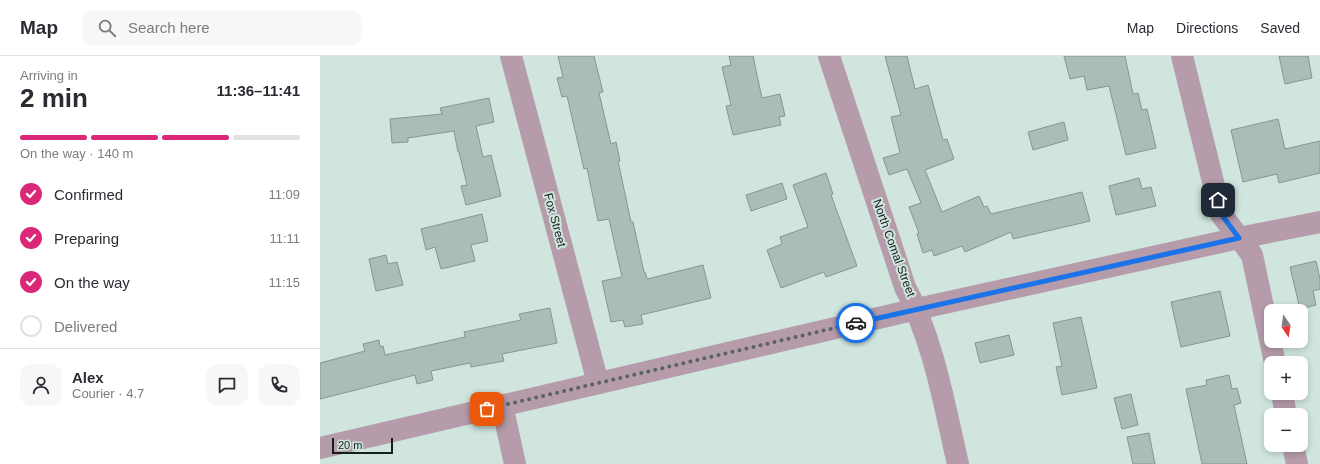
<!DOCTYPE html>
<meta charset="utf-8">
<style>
:root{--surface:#fff;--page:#f7f7f7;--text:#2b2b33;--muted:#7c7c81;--line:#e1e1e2;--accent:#db2777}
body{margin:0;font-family:Arial,sans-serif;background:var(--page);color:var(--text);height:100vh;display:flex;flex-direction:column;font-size:15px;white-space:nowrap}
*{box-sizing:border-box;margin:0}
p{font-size:13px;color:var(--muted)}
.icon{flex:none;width:22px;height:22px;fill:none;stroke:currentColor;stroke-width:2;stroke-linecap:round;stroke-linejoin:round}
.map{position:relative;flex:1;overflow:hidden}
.panel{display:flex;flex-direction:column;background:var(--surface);width:320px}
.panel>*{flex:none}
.needle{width:26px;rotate:167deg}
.controls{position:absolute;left:944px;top:248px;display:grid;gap:8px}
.controls a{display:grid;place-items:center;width:44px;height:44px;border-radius:8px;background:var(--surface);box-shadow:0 2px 6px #0003;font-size:20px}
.scale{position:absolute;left:12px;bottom:10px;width:61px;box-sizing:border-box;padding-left:4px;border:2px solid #161e1b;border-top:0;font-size:11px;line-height:14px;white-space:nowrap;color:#161e1b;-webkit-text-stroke:3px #cfe5dd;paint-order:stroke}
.pin{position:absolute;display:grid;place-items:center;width:34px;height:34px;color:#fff;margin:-17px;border-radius:8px;box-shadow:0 2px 6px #0006}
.courier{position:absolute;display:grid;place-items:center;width:40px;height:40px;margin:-20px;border:3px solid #1a73e8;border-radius:50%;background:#fff;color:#222;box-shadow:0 1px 5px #0007}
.summary em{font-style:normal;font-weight:800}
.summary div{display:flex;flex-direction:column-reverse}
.summary{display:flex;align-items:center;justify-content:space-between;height:68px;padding:0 20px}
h1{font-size:26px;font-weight:800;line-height:30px}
.bar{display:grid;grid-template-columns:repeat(4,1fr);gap:6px 4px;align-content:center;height:48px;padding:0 20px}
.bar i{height:5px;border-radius:3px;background:var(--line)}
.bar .current{background:var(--accent)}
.bar p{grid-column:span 4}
.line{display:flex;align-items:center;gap:10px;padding:0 20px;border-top:1px solid var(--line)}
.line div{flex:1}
.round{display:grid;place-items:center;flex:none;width:42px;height:42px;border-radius:12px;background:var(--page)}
ol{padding:0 20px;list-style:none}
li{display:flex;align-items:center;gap:12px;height:44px}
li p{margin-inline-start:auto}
li .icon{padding:4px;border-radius:50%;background:var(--accent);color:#fff;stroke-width:4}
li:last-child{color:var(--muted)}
li i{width:22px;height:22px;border:2px solid var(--line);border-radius:50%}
header{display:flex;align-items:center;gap:24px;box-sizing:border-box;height:56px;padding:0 20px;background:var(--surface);border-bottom:1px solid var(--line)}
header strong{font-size:19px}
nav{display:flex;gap:22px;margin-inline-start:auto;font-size:14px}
.search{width:280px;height:36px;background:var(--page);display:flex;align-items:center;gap:10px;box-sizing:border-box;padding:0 14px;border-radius:12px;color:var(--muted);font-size:15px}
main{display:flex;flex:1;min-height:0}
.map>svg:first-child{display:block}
.building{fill:#a9beb6;stroke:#849891}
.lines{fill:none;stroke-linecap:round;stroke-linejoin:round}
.minor{stroke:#b69bab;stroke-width:22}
.tertiary{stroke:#b69bab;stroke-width:22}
.done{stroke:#57645f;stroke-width:4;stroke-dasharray:0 7.2}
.route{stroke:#1a73e8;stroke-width:5}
.labels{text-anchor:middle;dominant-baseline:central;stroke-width:4;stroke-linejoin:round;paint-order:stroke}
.street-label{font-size:12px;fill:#161e1b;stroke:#cfe5dd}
</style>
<header>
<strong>Map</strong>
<div class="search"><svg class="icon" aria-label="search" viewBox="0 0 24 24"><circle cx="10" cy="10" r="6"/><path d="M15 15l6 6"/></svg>Search here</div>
<nav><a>Map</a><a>Directions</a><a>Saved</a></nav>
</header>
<main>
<section class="panel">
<div class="summary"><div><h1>2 min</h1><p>Arriving in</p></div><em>11:36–11:41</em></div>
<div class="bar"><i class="current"></i><i class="current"></i><i class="current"></i><i></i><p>On the way · 140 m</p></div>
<ol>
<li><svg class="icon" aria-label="check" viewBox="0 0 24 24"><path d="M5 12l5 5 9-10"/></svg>Confirmed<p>11:09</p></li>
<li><svg class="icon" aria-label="check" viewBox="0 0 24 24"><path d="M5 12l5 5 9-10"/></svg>Preparing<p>11:11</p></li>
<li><svg class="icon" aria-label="check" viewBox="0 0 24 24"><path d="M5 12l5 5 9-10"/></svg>On the way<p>11:15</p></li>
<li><i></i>Delivered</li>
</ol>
<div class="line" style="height:72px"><a class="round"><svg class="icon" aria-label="person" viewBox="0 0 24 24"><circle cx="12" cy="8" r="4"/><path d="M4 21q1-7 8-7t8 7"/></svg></a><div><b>Alex</b><p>Courier · 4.7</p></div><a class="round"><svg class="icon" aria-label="chat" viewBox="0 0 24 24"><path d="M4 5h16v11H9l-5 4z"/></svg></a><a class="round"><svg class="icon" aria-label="phone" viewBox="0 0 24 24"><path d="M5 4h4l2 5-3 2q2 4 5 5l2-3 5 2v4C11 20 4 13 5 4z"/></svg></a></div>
</section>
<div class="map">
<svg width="1000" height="408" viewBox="0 0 1000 408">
<rect width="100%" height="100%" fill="#cfe5dd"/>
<g class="building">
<path d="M 238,0 L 274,0 L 283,36 L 279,37 L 291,88 L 296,86 L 300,105 L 298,105 L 311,166 L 313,166 L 324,216 L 325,216 L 327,223 L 383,209 L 391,242 L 321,259 L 323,268 L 305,271 L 303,264 L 291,266 L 282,225 L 302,221 L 289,163 L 278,165 L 267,112 L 264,113 L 247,40 L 242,41 L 237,22 L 243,21 Z"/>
<path d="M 409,0 L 433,0 L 442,42 L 460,38 L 465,60 L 459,61 L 461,69 L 413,79 L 406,50 L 411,49 L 402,11 L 411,9 Z"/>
<path d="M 565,0 L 587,0 L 595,33 L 608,29 L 623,84 L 627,83 L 634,103 L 605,114 L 622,156 L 659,140 L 664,151 L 667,150 L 671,158 L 762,136 L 770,165 L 693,183 L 691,176 L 645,196 L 642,190 L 614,200 L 612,194 L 603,197 L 597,178 L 599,177 L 589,151 L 601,147 L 587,113 L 569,119 L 563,102 L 580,97 L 571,61 L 581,59 Z"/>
<path d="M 744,0 L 805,0 L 813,38 L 818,37 L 822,54 L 827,53 L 836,92 L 806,99 L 789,30 L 767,34 L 764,20 L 750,23 Z"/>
<path d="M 959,0 L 988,0 L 992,22 L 965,28 Z"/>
<path d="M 169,42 L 174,66 L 156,70 L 163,101 L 171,99 L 181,140 L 146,149 L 141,130 L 147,129 L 139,96 L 138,96 L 134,75 L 88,82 L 88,86 L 72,87 L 70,63 L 122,58 L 120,52 Z"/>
<path d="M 958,63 L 965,93 L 1000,85 L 1000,117 L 959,127 L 957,118 L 923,126 L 911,74 Z"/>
<path d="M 744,66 L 748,84 L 713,94 L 708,76 Z"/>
<path d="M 506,117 L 513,138 L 511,139 L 537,210 L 506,221 L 504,216 L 461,232 L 447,194 L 462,188 L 460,181 L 488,171 L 473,129 Z"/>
<path d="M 819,122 L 822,133 L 831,131 L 836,150 L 796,159 L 789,130 Z"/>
<path d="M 462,127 L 467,143 L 431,155 L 426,139 Z"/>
<path d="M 162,158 L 168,185 L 151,189 L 155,205 L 121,213 L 115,191 L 106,194 L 101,173 Z"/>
<path d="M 66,199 L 68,208 L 77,206 L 83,229 L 56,235 L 49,203 Z"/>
<path d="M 996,205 L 1000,223 L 1000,233 L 993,235 L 996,249 L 980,253 L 970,211 Z"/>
<path d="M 900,235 L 910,280 L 861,291 L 851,246 Z"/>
<path d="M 230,252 L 237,287 L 182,298 L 184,305 L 151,311 L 150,307 L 111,315 L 113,324 L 97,328 L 95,319 L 0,343 L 0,307 L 45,295 L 43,288 L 59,284 L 60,291 L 63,290 L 65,299 L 145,281 L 144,276 L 201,264 L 199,258 Z"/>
<path d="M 761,261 L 777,332 L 742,339 L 736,311 L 742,310 L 733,267 Z"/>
<path d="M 689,279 L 694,299 L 660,307 L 655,287 Z"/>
<path d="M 909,319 L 912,333 L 917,332 L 921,347 L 914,349 L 927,408 L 882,408 L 866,333 L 887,329 L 886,324 Z"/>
<path d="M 811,338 L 818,369 L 802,373 L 794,342 Z"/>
<path d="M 829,377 L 835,408 L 813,408 L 807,381 Z"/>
</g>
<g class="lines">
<g class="minor">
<path d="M 191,0 L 278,327"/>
<path d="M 862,0 L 901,158 L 932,199 L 955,307"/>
<path d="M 962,337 L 966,359"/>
<path d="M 182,349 L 195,408"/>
<path d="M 973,389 L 977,408"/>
<path d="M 0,392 L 597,253"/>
</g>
<g class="tertiary">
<path d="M 509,0 L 585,231 C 614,286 624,348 638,408"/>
<path d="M 597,253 L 919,182 L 1000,166"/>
</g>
</g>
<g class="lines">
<path class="done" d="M 167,353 L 536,267"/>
<path class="route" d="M 536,267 L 919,182 L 901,158 L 898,144"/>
</g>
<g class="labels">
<g class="street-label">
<text transform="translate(235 164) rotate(75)">Fox Street</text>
<text transform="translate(574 192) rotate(70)">North Comal Street</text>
</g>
</g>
</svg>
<div class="controls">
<a><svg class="needle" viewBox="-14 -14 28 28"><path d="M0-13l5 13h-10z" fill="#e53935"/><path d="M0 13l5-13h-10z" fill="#7c7c81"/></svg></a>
<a>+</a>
<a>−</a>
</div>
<div class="scale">20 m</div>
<div class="pin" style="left:167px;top:353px;background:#ea580c"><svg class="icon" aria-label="bag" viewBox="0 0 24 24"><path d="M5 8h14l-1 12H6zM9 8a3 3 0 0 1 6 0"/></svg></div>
<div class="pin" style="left:898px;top:144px;background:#1f2937"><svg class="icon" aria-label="home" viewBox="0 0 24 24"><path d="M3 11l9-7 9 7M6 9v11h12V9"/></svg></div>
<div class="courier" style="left:536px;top:267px"><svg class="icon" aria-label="car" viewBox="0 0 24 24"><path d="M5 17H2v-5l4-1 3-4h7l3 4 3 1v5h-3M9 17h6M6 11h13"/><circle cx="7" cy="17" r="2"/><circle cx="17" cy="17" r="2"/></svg></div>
</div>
</main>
